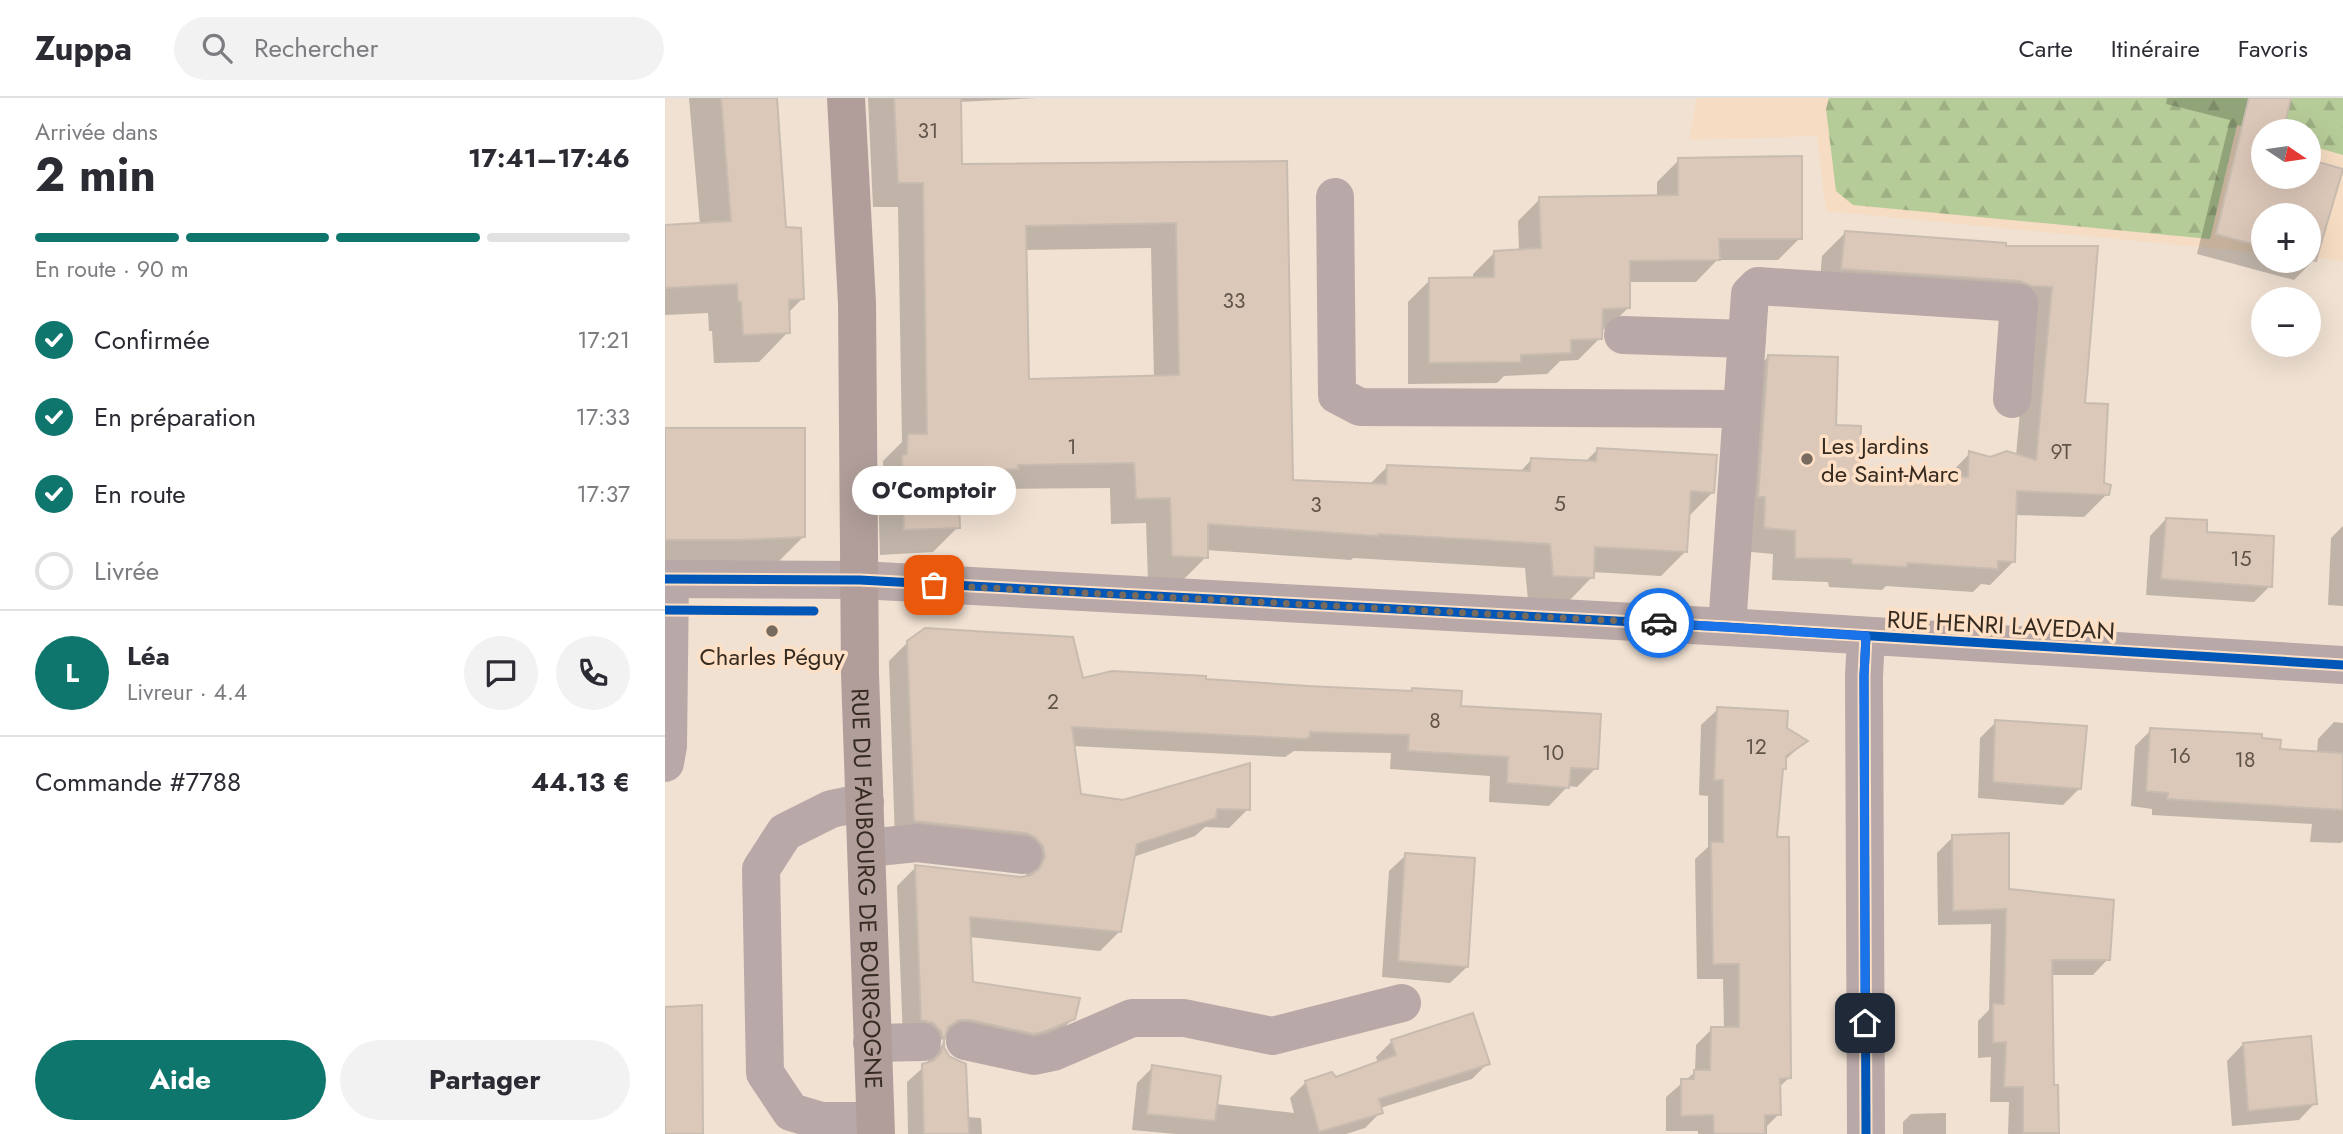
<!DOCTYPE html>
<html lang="fr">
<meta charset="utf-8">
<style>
:root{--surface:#fff;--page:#f2f2f3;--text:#2b2b33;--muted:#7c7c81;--line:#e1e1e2;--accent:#0f766e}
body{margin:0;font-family:Jost,sans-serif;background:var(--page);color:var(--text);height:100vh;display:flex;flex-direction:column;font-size:26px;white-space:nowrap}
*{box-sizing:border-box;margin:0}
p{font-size:23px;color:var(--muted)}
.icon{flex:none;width:38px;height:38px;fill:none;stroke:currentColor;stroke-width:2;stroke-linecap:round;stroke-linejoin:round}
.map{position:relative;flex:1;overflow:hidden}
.panel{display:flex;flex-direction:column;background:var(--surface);width:665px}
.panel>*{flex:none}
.needle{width:46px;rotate:103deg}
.tools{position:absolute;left:1586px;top:21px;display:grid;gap:14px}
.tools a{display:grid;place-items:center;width:70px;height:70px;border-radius:50%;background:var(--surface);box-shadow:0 7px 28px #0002;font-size:35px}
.pin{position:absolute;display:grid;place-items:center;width:60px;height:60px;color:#fff;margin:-30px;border-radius:14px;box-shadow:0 4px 10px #0006}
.courier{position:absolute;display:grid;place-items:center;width:70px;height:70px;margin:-35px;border:5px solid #1a73e8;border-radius:50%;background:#fff;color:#222;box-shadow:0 2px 9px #0007}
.bubble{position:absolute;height:49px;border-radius:24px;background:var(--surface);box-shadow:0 7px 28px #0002;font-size:23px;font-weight:700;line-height:49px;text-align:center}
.headline em{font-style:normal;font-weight:700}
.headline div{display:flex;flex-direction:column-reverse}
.headline{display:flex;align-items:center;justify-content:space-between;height:119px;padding:0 35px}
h1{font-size:46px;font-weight:700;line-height:52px}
.bar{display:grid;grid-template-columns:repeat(4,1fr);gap:10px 7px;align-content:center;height:84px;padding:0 35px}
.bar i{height:9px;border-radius:5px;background:var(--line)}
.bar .selected{background:var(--accent)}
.bar p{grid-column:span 4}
.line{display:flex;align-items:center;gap:18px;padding:0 35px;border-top:2px solid var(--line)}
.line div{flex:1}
.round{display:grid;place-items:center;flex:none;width:74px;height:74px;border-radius:37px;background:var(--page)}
ol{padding:0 35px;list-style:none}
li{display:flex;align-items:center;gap:21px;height:77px}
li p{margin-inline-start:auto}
li .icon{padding:7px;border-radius:50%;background:var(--accent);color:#fff;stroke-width:4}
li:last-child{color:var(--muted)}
li i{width:38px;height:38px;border:4px solid var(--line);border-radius:50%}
.action{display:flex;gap:14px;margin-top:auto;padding:14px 35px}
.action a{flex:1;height:80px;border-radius:42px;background:var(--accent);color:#fff;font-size:28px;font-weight:700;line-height:80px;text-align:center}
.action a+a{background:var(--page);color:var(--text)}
header{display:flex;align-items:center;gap:42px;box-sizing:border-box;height:98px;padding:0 35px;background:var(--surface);border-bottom:2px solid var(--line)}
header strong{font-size:33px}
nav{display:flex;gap:38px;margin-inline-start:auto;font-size:24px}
.search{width:490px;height:63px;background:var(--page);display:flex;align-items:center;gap:18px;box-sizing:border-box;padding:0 24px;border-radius:38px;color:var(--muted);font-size:26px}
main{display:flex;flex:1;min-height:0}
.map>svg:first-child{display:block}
.built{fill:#f5dcc2;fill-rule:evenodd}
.forest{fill:url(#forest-firs)}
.shadow{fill:#0003;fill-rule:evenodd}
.building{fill:#dcc8b9;stroke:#c8bbb0;stroke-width:2;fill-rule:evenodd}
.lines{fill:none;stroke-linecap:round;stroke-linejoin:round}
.minor{stroke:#b8a8a7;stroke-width:38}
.major{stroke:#b19e9b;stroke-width:38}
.cycleway-casing{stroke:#fde0c5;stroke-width:13}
.cycleway{stroke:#0057b8;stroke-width:9}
.done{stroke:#776b5f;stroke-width:7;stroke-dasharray:0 12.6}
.route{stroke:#1a73e8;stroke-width:9}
.poi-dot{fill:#776b5f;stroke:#fde0c5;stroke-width:2.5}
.labels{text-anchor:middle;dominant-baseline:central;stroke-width:7;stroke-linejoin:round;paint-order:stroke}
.number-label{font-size:21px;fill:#605348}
.poi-label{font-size:24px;fill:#362b21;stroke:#fde0c5;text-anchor:start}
.street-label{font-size:24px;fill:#362b21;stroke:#fde0c5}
</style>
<header>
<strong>Zuppa</strong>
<div class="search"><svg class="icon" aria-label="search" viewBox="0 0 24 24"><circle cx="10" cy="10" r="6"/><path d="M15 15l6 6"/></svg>Rechercher</div>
<nav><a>Carte</a><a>Itinéraire</a><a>Favoris</a></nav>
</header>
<main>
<section class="panel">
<div class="headline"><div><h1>2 min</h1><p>Arrivée dans</p></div><em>17:41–17:46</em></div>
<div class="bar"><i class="selected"></i><i class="selected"></i><i class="selected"></i><i></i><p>En route · 90 m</p></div>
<ol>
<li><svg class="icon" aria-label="check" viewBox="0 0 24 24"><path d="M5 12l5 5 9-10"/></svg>Confirmée<p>17:21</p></li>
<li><svg class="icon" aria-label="check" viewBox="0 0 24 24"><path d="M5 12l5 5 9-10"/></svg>En préparation<p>17:33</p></li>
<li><svg class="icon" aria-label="check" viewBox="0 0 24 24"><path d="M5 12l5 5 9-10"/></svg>En route<p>17:37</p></li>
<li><i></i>Livrée</li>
</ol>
<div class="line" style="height:126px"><b class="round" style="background:var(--accent);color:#fff">L</b><div><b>Léa</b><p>Livreur · 4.4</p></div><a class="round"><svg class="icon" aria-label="chat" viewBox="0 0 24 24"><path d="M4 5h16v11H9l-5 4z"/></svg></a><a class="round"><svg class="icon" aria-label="phone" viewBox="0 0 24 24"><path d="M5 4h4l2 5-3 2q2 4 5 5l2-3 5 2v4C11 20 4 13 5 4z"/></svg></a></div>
<div class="line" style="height:91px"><div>Commande #7788</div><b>44.13 €</b></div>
<div class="action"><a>Aide</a><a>Partager</a></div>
</section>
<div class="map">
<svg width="1678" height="1036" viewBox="0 0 1678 1036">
<defs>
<pattern id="forest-firs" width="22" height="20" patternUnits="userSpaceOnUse" patternTransform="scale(1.75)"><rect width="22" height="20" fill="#b6cc98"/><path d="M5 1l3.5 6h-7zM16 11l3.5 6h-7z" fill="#9daf83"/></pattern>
</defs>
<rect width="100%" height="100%" fill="#f0e1d2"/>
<path class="built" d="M 1032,0 L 1678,0 L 1678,163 L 1643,159 L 1643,117 L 1598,117 L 1598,155 L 1161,113 L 1152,38 L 1024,42 ZM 1598,33 L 1643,33 L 1643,79 L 1598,79 Z"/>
<path class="forest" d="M 1164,0 L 1678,0 L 1678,57 L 1643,47 L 1643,33 L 1598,34 L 1572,27 L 1545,141 L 1188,107 L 1171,93 L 1161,11 Z"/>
<g class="shadow">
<path d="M 24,0 L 110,0 L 120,131 L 138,200 L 123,215 L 123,234 L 94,264 L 49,265 L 47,233 L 44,233 L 43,215 L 0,217 L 0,129 L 35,127 Z"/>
<path d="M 203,0 L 372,0 L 294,4 L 295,68 L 621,65 L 627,383 L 704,387 L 723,368 L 854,375 L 866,362 L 920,364 L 932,352 L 1048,394 L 1023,419 L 1021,453 L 996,478 L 927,474 L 927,479 L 902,505 L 863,503 L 860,470 L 688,460 L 686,462 L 541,452 L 541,459 L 516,484 L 483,482 L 481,425 L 446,426 L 445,390 L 331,391 L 327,396 L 292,397 L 293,429 L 268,454 L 215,457 L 213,384 L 218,378 L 218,363 L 237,344 L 233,109 L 208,109 ZM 486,150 L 489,280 L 363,283 L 360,152 Z"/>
<path d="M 1502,0 L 1624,0 L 1616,33 L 1598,33 L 1598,79 L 1643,79 L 1649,162 L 1629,182 L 1532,156 L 1565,22 L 1501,6 ZM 1598,117 L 1643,117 L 1643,163 L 1598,163 Z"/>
<path d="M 1014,62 L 1135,140 L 1113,162 L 1052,162 L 1031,184 L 963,184 L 964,209 L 942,231 L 936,232 L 935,240 L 913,262 L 895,263 L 882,276 L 839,278 L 832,285 L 743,286 L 743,204 L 765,182 L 808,181 L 808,176 L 830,154 L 854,153 L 853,123 L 875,101 L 992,99 L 992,84 Z"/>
<path d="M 1180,135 L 1339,150 L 1431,150 L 1418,307 L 1437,386 L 1442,396 L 1419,419 L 1349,417 L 1349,463 L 1325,487 L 1316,486 L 1308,494 L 1221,488 L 1217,492 L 1164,489 L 1163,484 L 1107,482 L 1108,456 L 1076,453 L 1080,282 L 1103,259 L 1169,329 L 1192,376 L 1281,380 L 1305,355 L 1325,360 L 1351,358 L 1364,212 L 1154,194 L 1157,158 Z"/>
<path d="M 0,332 L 138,439 L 109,468 L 0,471 Z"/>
<path d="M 1501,421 L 1540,436 L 1605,488 L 1589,504 L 1481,497 L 1485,438 Z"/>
<path d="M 1678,428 L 1678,508 L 1663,507 L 1666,440 Z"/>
<path d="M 243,544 L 417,582 L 539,583 L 795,609 L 931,670 L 912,689 L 903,688 L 884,708 L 824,704 L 825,678 L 725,671 L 726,655 L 629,653 L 620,659 L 408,648 L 415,697 L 458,704 L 583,711 L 564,730 L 540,729 L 530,738 L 468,759 L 454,834 L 435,853 L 305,839 L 307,885 L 409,920 L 389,939 L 278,940 L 260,959 L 238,941 L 232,788 L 251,769 L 362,780 L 359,767 L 230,742 L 224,563 Z"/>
<path d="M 1053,611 L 1121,631 L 1140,644 L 1119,663 L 1119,670 L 1116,673 L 1110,741 L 1124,980 L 1113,990 L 1114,1016 L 1102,1028 L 1102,1036 L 1033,1036 L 1033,1033 L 1001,1033 L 1001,999 L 1030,974 L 1031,947 L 1047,931 L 1059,931 L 1058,881 L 1032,881 L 1030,761 L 1043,749 L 1043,698 L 1034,697 L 1036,627 Z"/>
<path d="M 1331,624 L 1415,690 L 1398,707 L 1313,700 L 1315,640 Z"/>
<path d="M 1669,624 L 1678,625 L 1678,743 L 1676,745 L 1645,744 L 1647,726 L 1487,717 L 1487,711 L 1466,708 L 1470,648 L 1486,632 L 1596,641 L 1614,653 L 1652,655 L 1653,641 Z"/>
<path d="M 1288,739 L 1343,793 L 1443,861 L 1428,877 L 1385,877 L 1387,989 L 1392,1034 L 1390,1036 L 1343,1036 L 1344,1004 L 1325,1004 L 1326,959 L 1313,960 L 1313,923 L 1324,912 L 1326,826 L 1273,827 L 1272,755 Z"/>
<path d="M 741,757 L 802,869 L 785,885 L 717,879 L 724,773 Z"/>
<path d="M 727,943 L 823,965 L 807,981 L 715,1010 L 716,1014 L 700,1030 L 681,1036 L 511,1036 L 467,1032 L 472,985 L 488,969 L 551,1006 L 629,1015 L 625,1000 L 641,984 L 670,982 L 713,966 L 711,959 Z"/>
<path d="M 1578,946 L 1650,1005 L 1634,1022 L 1567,1028 L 1562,963 Z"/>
<path d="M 277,947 L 302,1019 L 316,1020 L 317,1036 L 243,1036 L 242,984 L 262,966 L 263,962 Z"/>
<path d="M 1281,1015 L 1281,1036 L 1238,1036 L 1238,1024 L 1246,1016 Z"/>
</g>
<g class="building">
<path d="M 56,0 L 112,0 L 121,129 L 136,130 L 139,201 L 124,202 L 125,235 L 78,237 L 76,204 L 73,204 L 72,186 L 0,190 L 0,127 L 66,123 Z"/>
<path d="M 229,0 L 296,0 L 297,66 L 622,63 L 628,382 L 721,386 L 722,367 L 865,373 L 866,360 L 931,363 L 932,350 L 1052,357 L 1049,395 L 1026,393 L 1022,454 L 930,449 L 929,480 L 888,478 L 885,446 L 713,436 L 713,438 L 543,426 L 543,460 L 507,458 L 505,400 L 471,401 L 469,365 L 353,367 L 354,371 L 293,374 L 295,430 L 239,432 L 237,357 L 242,356 L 243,336 L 262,336 L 258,85 L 233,85 ZM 511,125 L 514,277 L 364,281 L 361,128 Z"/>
<path d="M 1584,0 L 1626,0 L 1618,33 L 1598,33 L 1598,79 L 1643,79 L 1643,61 L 1678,71 L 1651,163 L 1643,161 L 1643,117 L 1598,117 L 1598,149 L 1551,136 Z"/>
<path d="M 1137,58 L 1137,141 L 1054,141 L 1055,162 L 965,163 L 965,210 L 938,211 L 937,241 L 906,242 L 906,255 L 856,257 L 856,264 L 764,265 L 764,180 L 829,179 L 829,153 L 876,150 L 874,99 L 1013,97 L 1013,60 Z"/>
<path d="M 1180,133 L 1341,145 L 1341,148 L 1433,148 L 1420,305 L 1443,306 L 1439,385 L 1446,387 L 1444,397 L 1352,393 L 1350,464 L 1333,463 L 1333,471 L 1242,465 L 1242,469 L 1187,466 L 1186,461 L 1130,460 L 1130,433 L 1099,430 L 1100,399 L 1093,399 L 1103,257 L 1173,259 L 1171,327 L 1196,328 L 1194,374 L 1303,379 L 1304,353 L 1325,359 L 1342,353 L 1371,362 L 1387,189 L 1367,188 L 1355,183 L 1176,171 Z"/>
<path d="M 0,330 L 140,330 L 140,439 L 75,442 L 0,442 Z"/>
<path d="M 1501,420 L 1542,422 L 1542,434 L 1609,438 L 1607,489 L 1496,481 Z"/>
<path d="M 260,530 L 408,539 L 418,580 L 447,573 L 541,578 L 541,581 L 643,588 L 747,593 L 747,590 L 797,593 L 796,608 L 936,616 L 933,671 L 906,670 L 904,690 L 842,685 L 843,659 L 743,653 L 744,637 L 645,634 L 645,639 L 640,641 L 407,629 L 416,696 L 458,702 L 585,665 L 585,712 L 552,711 L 551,720 L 472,746 L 456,834 L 305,819 L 308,884 L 415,900 L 410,921 L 381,933 L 369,936 L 305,922 L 294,922 L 283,929 L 279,943 L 276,933 L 268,925 L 256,922 L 250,767 L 356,779 L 366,777 L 375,770 L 380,759 L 378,748 L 370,739 L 361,735 L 249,723 L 242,543 Z"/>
<path d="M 1052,609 L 1123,613 L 1122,630 L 1143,643 L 1121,658 L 1121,671 L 1118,671 L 1112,739 L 1124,739 L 1126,980 L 1115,981 L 1116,1017 L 1100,1017 L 1100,1036 L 1049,1036 L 1048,1017 L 1016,1018 L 1016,981 L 1029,981 L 1029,972 L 1045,972 L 1046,929 L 1074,929 L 1074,866 L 1048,866 L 1046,744 L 1058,744 L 1058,682 L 1049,682 Z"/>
<path d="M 1330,622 L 1422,628 L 1416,691 L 1328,684 Z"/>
<path d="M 1485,630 L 1597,636 L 1597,640 L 1616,642 L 1615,651 L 1678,655 L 1678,712 L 1502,701 L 1503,695 L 1481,693 Z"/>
<path d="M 1344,735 L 1344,791 L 1449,802 L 1445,862 L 1387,862 L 1389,987 L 1393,987 L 1394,1035 L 1358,1035 L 1358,989 L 1339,989 L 1341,944 L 1328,945 L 1328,906 L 1339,906 L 1341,811 L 1288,813 L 1287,737 Z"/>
<path d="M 740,755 L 810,760 L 803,869 L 733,863 Z"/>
<path d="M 37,907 L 38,1036 L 0,1036 L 0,909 Z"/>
<path d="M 808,915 L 825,966 L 714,1001 L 718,1015 L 654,1034 L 640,983 L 667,974 L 671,979 L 731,957 L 726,942 Z"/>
<path d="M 1646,938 L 1652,1006 L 1583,1013 L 1578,945 Z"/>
<path d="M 279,943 L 279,950 L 285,959 L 301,966 L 304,1036 L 259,1036 L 257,966 L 268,963 L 276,955 Z"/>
<path d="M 487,967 L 556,978 L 550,1023 L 482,1016 Z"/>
</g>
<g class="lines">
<g class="minor">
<path d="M 670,99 L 672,297 L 695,309 L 1077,311"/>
<path d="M 958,237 L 1082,241"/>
<path d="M 0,481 L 195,482 L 1062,529 L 1678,567"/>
<path d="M 1062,529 L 1085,196 L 1093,188 L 1354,205 L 1347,301"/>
<path d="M 0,665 L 3,648 L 5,481"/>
<path d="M 200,704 L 166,711 L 120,734 L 96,771 L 100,975 L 126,1014 L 156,1023 L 210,1023"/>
<path d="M 202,750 L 252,745 L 358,757"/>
<path d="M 300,943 L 369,958 L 388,954 L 467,920 L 519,920 L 607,938 L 737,905"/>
<path d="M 207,945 L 257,944"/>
<path d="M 1201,1036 L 1199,578 L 1201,538"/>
</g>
<path class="major" id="s1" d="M 181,0 L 192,205 L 195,576 L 211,1036"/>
<g class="cycleway-casing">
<g id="cycleway">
<path d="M 0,481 L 195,482 L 1062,529 L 1678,567"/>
<path d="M 0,512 L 149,513"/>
<path d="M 1201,1036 L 1199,578 L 1201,538"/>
</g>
</g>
<use href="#cycleway" class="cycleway"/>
</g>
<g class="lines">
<path class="done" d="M 269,487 L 994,525"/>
<path class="route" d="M 994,525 L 1201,538 L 1199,578 L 1200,925"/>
</g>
<g class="poi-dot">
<circle cx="1142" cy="361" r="7"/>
<circle cx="107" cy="533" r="7"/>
</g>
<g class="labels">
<g class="number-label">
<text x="263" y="33">31</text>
<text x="569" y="203">33</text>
<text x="407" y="349">1</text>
<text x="1396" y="354">9T</text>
<text x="895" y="406">5</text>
<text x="651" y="407">3</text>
<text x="1576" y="461">15</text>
<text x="388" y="604">2</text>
<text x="770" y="623">8</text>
<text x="1091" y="649">12</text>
<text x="888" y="655">10</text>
<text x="1515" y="658">16</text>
<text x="1580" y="662">18</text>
</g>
<g class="poi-label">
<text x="1156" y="347">Les Jardins<tspan x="1156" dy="28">de Saint-Marc</tspan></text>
<text x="107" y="558" text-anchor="middle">Charles Péguy</text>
</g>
<g class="street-label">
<text transform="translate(1336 527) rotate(3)">RUE HENRI LAVEDAN</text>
<text stroke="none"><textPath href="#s1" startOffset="791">RUE DU FAUBOURG DE BOURGOGNE</textPath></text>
</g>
</g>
</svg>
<div class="tools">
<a><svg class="needle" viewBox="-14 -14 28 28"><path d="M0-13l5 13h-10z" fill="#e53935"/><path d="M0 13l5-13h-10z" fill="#7c7c81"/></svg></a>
<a>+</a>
<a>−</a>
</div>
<div class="pin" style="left:269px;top:487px;background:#ea580c"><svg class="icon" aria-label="bag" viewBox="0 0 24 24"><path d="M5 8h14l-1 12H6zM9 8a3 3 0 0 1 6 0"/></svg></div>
<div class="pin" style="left:1200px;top:925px;background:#1f2937"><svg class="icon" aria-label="home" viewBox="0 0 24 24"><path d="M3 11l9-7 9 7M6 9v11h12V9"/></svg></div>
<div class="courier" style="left:994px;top:525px"><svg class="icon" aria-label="car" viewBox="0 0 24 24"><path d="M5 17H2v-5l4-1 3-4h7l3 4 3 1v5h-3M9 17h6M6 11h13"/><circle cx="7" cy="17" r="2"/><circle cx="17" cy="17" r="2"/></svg></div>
<div class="bubble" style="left:187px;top:368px;width:164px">O'Comptoir</div>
</div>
</main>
